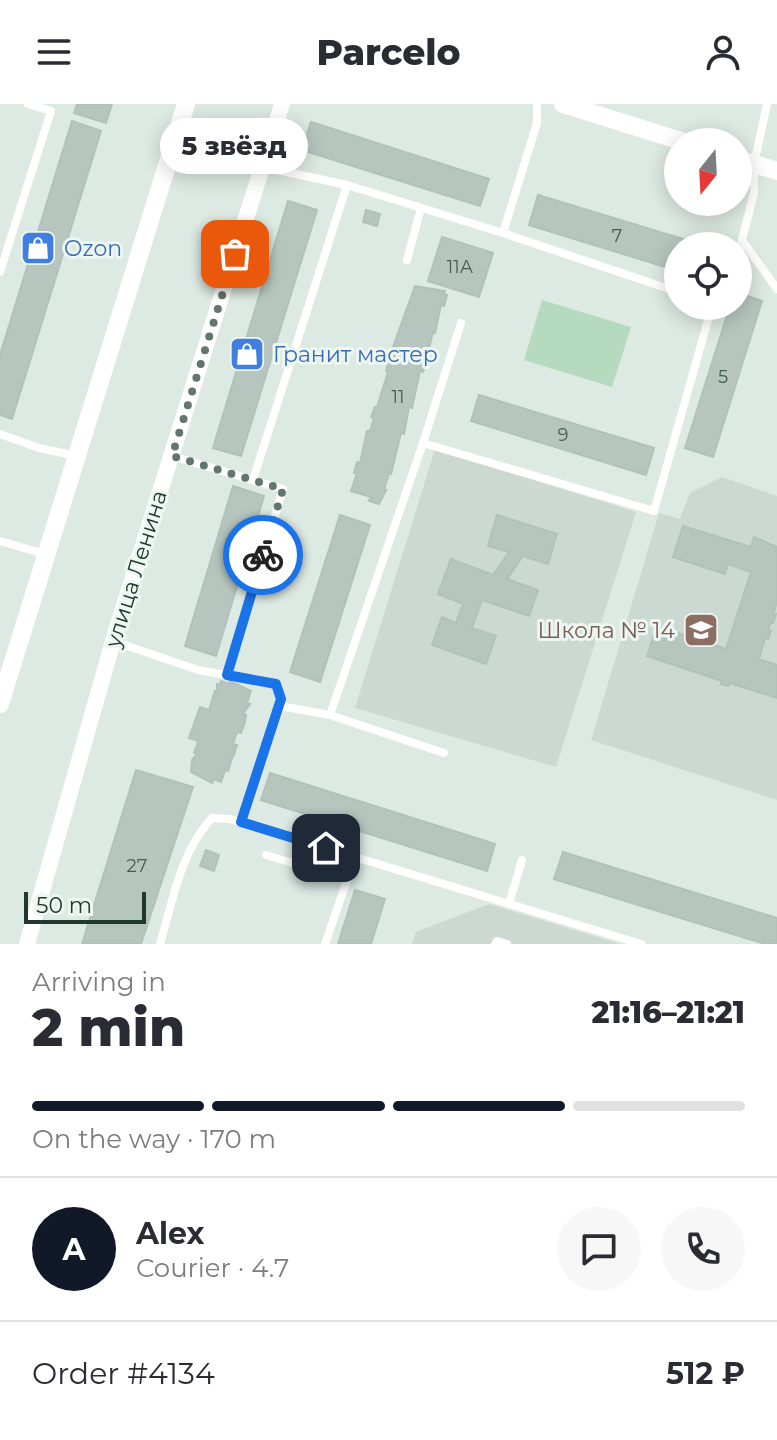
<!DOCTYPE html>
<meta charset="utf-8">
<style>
:root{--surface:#fff;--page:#f7f7f7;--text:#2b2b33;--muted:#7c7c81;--line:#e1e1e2;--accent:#111827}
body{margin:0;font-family:Montserrat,sans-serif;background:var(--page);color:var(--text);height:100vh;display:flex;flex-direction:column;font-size:30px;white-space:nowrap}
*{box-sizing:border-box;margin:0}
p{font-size:26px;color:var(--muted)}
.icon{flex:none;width:44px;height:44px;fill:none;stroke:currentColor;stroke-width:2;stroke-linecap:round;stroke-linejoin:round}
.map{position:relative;height:840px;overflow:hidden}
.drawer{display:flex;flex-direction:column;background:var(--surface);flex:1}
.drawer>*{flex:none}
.needle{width:52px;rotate:198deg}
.buttons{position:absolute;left:664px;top:24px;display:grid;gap:16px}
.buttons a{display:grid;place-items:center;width:88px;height:88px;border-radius:50%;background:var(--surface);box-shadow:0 4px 20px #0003;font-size:40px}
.scale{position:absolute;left:24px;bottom:20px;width:122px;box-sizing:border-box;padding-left:8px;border:4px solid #20382f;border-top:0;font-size:22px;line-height:28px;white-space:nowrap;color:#20382f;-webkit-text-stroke:6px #eef6f1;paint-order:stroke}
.pin{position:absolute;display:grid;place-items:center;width:68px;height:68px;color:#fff;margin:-34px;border-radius:16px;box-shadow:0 4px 12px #0006}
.courier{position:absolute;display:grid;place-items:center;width:80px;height:80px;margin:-40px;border:6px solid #1a73e8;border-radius:50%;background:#fff;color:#222;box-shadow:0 2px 10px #0007}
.bubble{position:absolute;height:56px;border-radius:28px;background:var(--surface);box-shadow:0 4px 20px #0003;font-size:26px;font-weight:800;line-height:56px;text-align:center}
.head em{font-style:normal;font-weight:800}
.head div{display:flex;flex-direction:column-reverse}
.head{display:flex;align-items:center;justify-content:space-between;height:136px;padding:0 32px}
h1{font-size:52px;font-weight:800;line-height:60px}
.bar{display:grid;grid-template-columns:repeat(4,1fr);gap:12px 8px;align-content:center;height:96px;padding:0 32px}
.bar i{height:10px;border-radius:6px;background:var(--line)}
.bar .selected{background:var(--accent)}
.bar p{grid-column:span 4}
.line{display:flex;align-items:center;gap:20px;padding:0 32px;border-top:2px solid var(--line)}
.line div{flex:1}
.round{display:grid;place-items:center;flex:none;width:84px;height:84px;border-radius:42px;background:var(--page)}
header{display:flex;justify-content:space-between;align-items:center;height:104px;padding:0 32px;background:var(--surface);font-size:36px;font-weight:800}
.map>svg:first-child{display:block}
.built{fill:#ccd9d2}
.green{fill:#b6dabd}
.building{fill:#b6c6bf;stroke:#b0c2b9;stroke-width:2}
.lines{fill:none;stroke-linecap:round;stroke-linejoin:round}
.service{stroke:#fff;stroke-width:8}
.minor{stroke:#fff;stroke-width:16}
.tertiary{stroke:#fff;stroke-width:18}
.done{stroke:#62766e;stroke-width:8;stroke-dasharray:0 14.4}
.route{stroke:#1a73e8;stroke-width:10}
.labels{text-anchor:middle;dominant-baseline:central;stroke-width:6;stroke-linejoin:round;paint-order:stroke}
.number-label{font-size:18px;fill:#465c53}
.shop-label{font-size:22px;fill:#366cbe;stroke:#eef6f1;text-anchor:start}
.street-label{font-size:22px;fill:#20382f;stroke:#eef6f1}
.education-label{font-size:22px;fill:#785e54;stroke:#eef6f1;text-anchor:end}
</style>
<header><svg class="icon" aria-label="menu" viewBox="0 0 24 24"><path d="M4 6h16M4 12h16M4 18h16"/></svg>Parcelo<svg class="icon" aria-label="person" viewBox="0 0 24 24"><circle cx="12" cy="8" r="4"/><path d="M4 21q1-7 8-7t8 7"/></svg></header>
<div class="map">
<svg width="777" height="840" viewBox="0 0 777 840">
<rect width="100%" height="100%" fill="#dde9e3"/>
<g class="built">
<path d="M 435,345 L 636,408 L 556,663 L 355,604 Z"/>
<path d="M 722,373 L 777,392 L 777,696 L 591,636 L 659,409 L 680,415 L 690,389 Z"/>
<path d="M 489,800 L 620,840 L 412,840 L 416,828 Z"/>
</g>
<path class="green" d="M 542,196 L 631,223 L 612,283 L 524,256 Z"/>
<g class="building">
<path d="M 77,0 L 112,0 L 106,19 L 74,9 Z"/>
<path d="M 72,17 L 101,27 L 12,315 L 0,311 L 0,251 Z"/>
<path d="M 311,18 L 489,75 L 480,102 L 302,46 Z"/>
<path d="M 538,91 L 706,142 L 678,142 L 678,167 L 529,121 Z"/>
<path d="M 288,97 L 317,106 L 241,352 L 213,344 Z"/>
<path d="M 366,106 L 380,110 L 377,122 L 363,118 Z"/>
<path d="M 442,133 L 493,149 L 479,193 L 428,177 Z"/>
<path d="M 415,182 L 445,187 L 444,190 L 447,191 L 444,202 L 441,201 L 435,229 L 433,228 L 423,268 L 420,267 L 412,304 L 409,303 L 404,330 L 401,329 L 391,370 L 389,369 L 384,386 L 386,386 L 379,400 L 369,397 L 371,393 L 351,387 L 357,369 L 354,369 L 357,358 L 360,359 L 367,327 L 370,327 L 374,314 L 371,313 L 375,303 L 377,303 L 388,268 L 386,267 L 389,256 L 391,257 L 396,243 L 393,243 Z"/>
<path d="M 738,189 L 762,197 L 713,353 L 685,344 L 730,202 L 738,202 Z"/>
<path d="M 479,291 L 654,344 L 646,371 L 471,317 Z"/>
<path d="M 233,382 L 264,392 L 216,552 L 185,542 Z"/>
<path d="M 340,411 L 370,421 L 320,578 L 290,568 Z"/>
<path d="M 497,411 L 557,430 L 548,460 L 523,452 L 507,475 L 538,486 L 529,512 L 482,496 L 472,524 L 496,532 L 486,560 L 432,541 L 442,513 L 456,519 L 463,500 L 438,490 L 451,455 L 493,471 L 509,448 L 488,442 Z"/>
<path d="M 683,422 L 751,443 L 754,433 L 777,443 L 777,498 L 773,510 L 776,510 L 773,519 L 771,518 L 768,526 L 771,527 L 768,535 L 765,534 L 759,555 L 777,561 L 777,594 L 730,579 L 728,582 L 721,580 L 722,577 L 647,552 L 657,522 L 726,545 L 751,468 L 728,460 L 725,470 L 673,453 Z"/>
<path d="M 221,577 L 229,580 L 230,577 L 251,587 L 247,599 L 250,600 L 243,610 L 246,611 L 245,618 L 241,629 L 237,628 L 233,640 L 237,641 L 235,647 L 232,645 L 235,648 L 233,653 L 229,653 L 232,654 L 230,660 L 227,660 L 230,661 L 228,667 L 225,666 L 221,678 L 214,675 L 212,679 L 191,668 L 192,657 L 194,658 L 192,656 L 197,650 L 194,649 L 196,643 L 199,643 L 197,642 L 198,637 L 189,634 L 200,603 L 209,606 L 213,593 L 215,594 L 213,593 L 215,587 L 217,588 L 217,580 L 219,581 Z"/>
<path d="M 136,666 L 193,683 L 141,840 L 82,840 Z"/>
<path d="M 270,669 L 495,740 L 487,767 L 261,696 Z"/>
<path d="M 206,746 L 219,751 L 214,767 L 200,762 Z"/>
<path d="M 563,748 L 777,814 L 777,840 L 765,840 L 554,775 Z"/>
<path d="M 355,786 L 385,795 L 371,840 L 338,840 Z"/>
</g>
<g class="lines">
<g class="service">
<path d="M 347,81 L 503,129 L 537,19 L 537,0"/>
<path d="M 503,129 L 678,188"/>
<path d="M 742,136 L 777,185"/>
<path d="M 738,151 L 754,89 L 754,60 L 767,0"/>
<path d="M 407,156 L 421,104"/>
<path d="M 0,168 L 51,7 L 28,0"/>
<path d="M 0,330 L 39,344 L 76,352"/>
<path d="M 423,339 L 461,219"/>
<path d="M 172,352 L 283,385 L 227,571"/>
<path d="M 253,376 L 347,81 L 263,63"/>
<path d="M 0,437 L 45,450"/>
<path d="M 113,537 L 198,566 L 276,580 L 281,595 L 280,602"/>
<path d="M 330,611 L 444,649"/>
<path d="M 241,718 L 280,602 L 330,611 L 423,339 L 654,407 L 712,202"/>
<path d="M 266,751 L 346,775"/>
<path d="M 509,800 L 522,756"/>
<path d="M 160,840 C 173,797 180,748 212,714 L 230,715 L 641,840"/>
<path d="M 325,840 L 355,753"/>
<path d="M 495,840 L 497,837 L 507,840"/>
</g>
<path class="minor" d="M 27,840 L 113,537 L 282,0"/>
<g class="tertiary">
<path d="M 563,0 L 684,38"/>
<path d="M 738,55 L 777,67"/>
<path d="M 0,600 L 186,0"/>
</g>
</g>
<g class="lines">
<path class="done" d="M 235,150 L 172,352 L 283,385 L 263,451"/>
<path class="route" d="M 263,451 L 227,571 L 276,580 L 281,595 L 241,718 L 326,744"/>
</g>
<defs>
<g id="shop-square" transform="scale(1.8)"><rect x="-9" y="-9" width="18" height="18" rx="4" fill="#3f7fe0" stroke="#eef6f1"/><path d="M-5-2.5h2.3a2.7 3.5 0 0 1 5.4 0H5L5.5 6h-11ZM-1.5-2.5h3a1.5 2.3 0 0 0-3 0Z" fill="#fff"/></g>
<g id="school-square" transform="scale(1.8)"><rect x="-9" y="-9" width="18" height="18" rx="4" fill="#8d6e63" stroke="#eef6f1"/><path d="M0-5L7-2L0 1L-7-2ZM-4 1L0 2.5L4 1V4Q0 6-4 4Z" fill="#fff"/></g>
</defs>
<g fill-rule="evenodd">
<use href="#shop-square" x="38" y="144"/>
<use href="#shop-square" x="247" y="250"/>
<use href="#school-square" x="701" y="526"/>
</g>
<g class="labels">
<g class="number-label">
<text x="617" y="132">7</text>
<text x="460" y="163">11А</text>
<text x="723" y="273">5</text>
<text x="398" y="293">11</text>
<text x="563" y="331">9</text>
<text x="137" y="762">27</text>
</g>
<g class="shop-label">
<text x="64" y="144">Ozon</text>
<text x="273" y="250">Гранит мастер</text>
</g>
<g class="street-label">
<text transform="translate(136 465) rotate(-73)">улица Ленина</text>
</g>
<g class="education-label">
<text x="675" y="526">Школа № 14</text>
</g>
</g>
</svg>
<div class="buttons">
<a><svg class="needle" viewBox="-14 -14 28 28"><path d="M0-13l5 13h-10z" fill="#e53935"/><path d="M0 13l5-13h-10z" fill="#7c7c81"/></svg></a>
<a><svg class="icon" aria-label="locate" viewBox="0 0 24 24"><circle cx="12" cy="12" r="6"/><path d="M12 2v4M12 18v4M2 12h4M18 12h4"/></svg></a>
</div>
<div class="scale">50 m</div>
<div class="pin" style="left:235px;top:150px;background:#ea580c"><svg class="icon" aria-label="bag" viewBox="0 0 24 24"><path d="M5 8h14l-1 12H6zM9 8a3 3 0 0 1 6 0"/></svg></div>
<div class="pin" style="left:326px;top:744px;background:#1f2937"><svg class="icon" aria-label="home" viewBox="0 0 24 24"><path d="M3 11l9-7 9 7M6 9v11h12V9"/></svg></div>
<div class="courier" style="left:263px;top:451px"><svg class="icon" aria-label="bike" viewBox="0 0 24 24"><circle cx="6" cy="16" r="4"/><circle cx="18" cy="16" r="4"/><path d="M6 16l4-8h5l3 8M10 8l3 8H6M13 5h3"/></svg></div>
<div class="bubble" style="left:160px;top:14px;width:148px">5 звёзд</div>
</div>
<section class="drawer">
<div class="head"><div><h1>2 min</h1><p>Arriving in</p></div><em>21:16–21:21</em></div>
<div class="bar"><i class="selected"></i><i class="selected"></i><i class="selected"></i><i></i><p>On the way · 170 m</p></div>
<div class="line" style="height:144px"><b class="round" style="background:var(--accent);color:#fff">A</b><div><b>Alex</b><p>Courier · 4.7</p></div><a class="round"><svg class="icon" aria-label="chat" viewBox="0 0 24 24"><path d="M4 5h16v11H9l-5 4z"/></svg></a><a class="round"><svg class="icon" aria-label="phone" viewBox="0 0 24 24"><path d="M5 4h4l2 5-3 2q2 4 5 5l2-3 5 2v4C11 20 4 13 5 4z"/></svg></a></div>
<div class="line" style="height:104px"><div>Order #4134</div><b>512 ₽</b></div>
</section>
